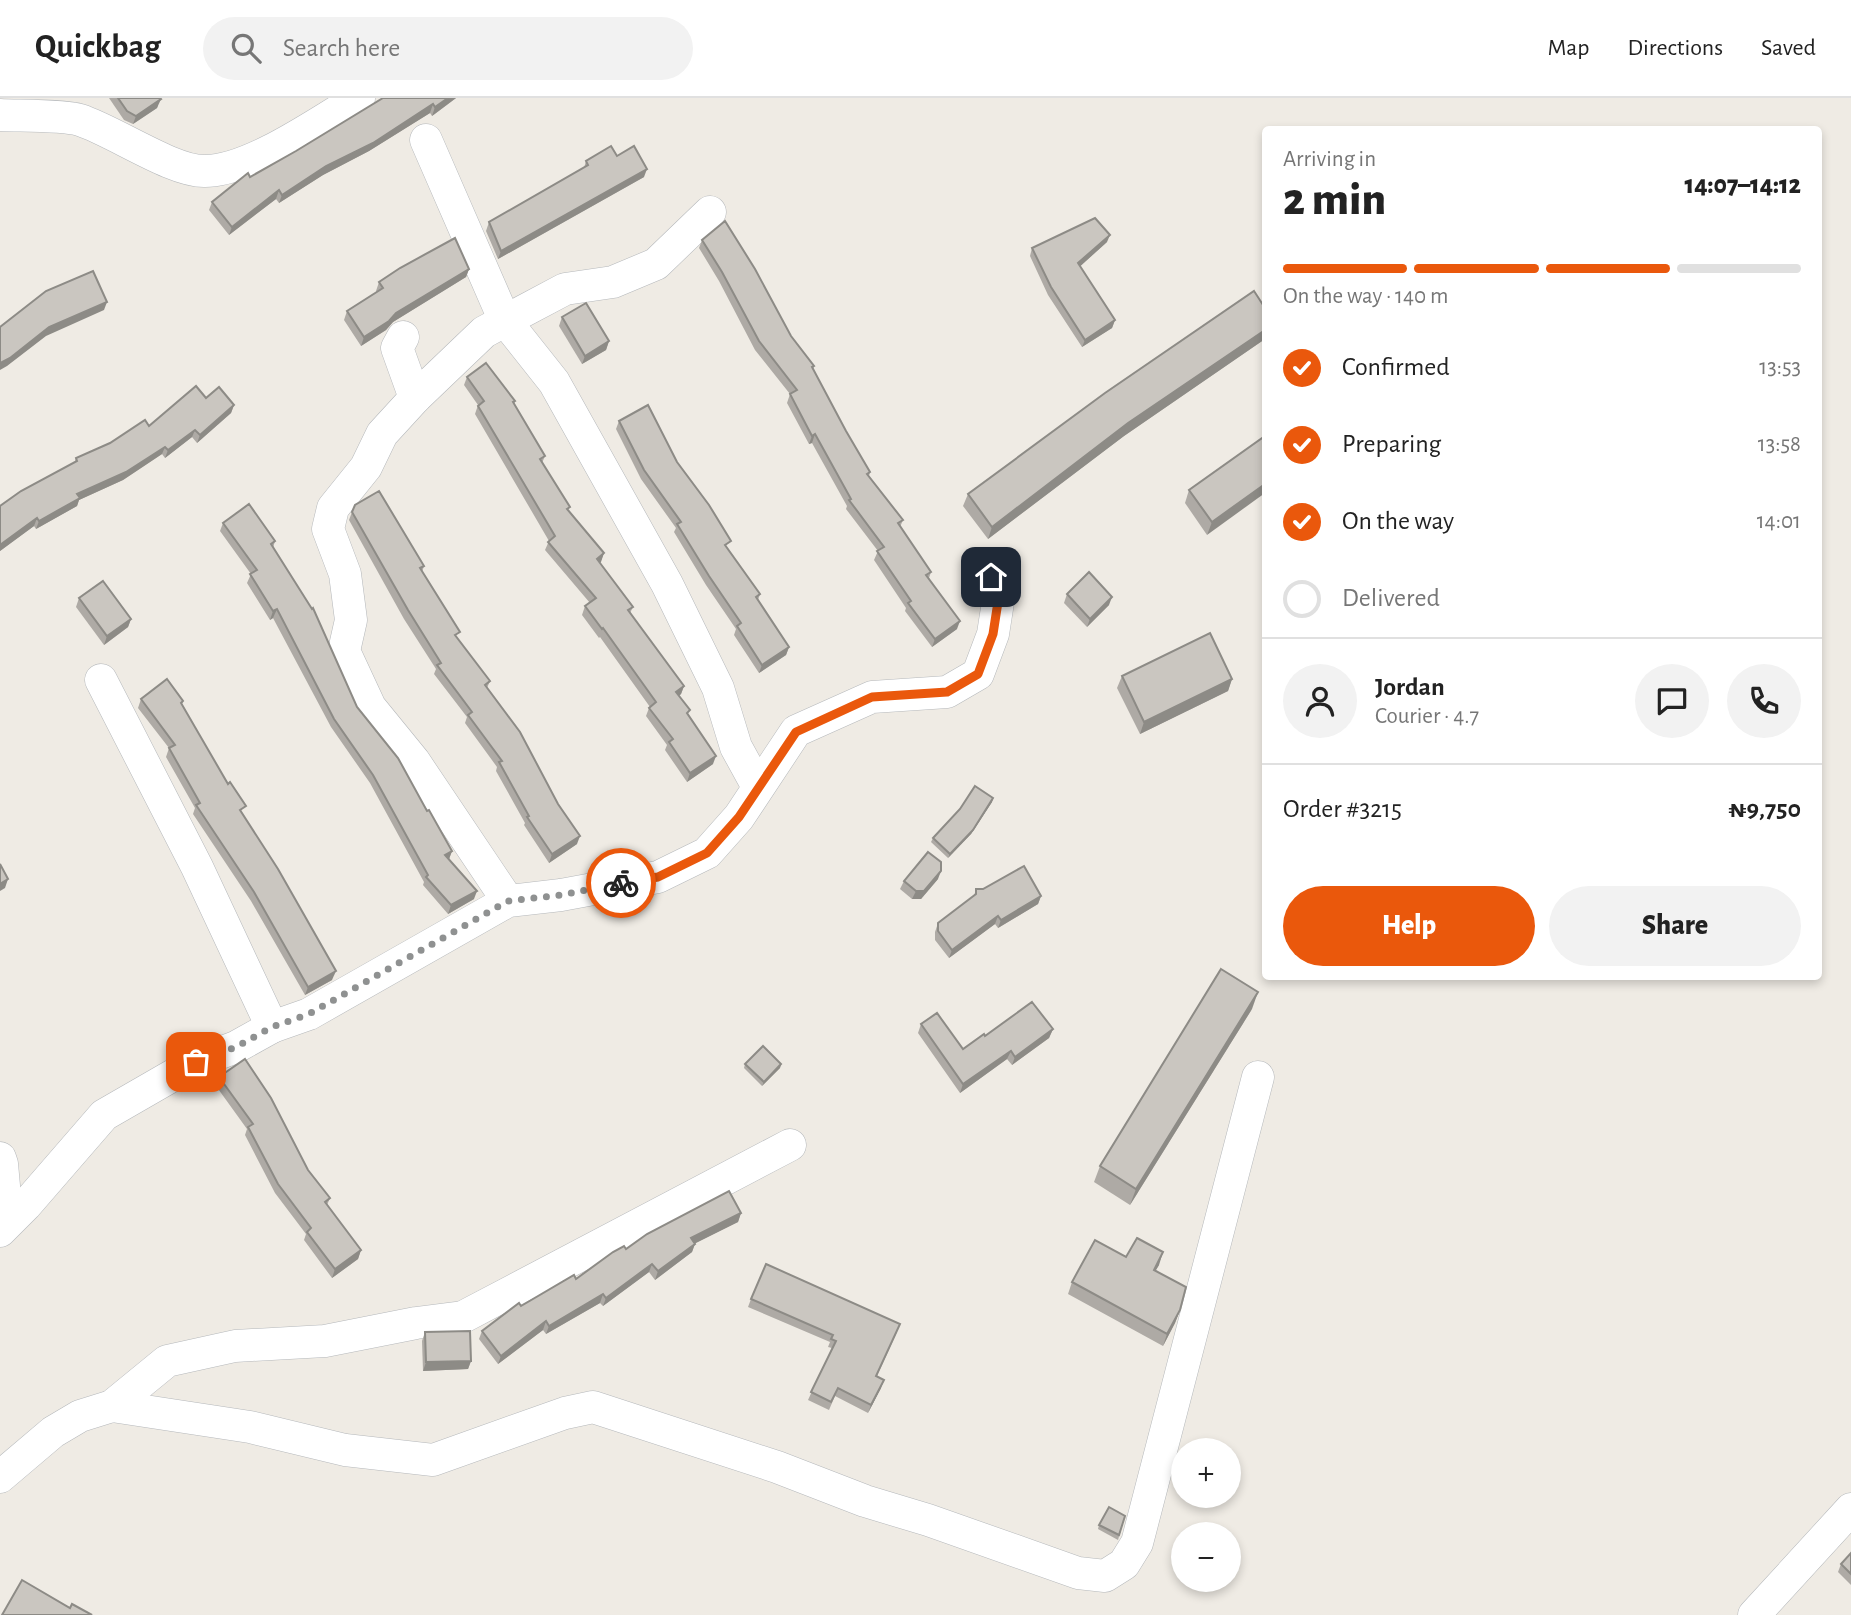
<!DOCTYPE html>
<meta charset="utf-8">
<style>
:root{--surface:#fff;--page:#f2f2f2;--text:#222;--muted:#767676;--line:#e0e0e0;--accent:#ea580c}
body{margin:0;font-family:"Alegreya Sans",sans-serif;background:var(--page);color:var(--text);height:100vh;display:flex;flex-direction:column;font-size:26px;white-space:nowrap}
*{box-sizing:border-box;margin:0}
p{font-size:23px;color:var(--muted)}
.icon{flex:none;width:38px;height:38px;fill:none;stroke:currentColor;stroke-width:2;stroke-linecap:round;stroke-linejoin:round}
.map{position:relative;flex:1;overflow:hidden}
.side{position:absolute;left:1262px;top:28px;width:560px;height:854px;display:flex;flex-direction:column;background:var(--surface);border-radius:7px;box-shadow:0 4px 10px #0003}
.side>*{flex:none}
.controls{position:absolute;left:1171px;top:1340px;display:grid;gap:14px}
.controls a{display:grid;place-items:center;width:70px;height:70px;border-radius:50%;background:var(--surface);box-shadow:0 4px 10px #0003;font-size:35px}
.pin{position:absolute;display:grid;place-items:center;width:60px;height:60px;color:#fff;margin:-30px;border-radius:14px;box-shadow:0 4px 10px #0006}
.courier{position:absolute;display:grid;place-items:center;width:70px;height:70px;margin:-35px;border:5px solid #ea580c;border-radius:50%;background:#fff;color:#222;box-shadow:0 2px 9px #0007}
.summary em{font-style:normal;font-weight:800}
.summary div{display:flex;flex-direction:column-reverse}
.summary{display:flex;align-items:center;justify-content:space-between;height:119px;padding:0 21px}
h1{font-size:46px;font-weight:800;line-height:52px}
.bar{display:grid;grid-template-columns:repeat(4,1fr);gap:10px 7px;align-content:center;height:84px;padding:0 21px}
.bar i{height:9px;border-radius:5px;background:var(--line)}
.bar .current{background:var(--accent)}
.bar p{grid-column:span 4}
.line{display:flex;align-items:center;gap:18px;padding:0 21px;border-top:2px solid var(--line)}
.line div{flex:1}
.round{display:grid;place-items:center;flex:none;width:74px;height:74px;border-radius:37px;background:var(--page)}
ol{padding:0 21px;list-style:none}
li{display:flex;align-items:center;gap:21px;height:77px}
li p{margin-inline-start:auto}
li .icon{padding:7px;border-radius:50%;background:var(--accent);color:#fff;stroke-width:4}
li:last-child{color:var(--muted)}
li i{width:38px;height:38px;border:4px solid var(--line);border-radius:50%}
.button{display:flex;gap:14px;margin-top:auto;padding:14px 21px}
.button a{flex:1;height:80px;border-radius:42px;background:var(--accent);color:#fff;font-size:28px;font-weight:800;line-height:80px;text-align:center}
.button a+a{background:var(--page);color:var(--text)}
header{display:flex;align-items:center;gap:42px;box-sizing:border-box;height:98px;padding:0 35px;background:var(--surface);border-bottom:2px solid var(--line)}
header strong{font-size:33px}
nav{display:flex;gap:38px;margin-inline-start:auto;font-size:24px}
.search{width:490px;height:63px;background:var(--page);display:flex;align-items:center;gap:18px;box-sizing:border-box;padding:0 24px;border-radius:38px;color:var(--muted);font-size:26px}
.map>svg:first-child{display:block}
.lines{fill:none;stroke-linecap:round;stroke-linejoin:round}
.minor-casing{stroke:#b5b8bb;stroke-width:33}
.minor{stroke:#fff;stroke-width:32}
.wall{fill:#aeaaa5}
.shaded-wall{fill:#8d8b86}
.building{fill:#cac6c0;stroke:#8d8b86;stroke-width:2}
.done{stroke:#8f9191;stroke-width:7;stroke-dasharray:0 12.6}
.route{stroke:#ea580c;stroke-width:9}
</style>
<header>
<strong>Quickbag</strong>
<div class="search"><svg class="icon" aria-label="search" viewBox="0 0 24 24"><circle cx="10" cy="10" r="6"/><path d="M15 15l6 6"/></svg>Search here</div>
<nav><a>Map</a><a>Directions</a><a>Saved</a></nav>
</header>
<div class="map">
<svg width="1851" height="1517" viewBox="0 0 1851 1517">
<rect width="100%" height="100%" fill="#efebe4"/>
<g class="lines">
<g class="minor-casing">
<g id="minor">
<path d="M 0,17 C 20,18 64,17 80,22 C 114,33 173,74 205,73 C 250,73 319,24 359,0"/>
<path d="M 426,42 L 504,221 L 554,284 L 667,486 L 718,590 L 736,649 L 758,689"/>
<path d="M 403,239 L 397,250 L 415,300"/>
<path d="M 101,582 L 197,769 L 272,929"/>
<path d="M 508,803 L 414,663 L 370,609 L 344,553 L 351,522 L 345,476 L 328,431 L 333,410 L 366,369 L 382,336 L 415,300 L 484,234 L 565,191 L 613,184 L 656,166 L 710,114"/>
<path d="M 0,1060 L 2,1066 L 6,1110 L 0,1124"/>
<path d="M 0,1133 L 26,1107 L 104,1017 L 196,964 L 236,949 L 272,929 L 309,916 L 508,803 L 561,797 L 658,779 L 707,755 L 739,719 L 796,633 L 872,599 L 947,594 L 978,576 L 993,536 L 1000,491 L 983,467"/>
<path d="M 112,1308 L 250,1329 L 345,1352 L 433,1362 L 565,1315 L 593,1309 L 777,1369 L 865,1403 L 928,1422 L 1078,1475 L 1105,1478 L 1124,1466 L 1137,1445 L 1258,979"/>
<path d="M 0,1379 L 53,1334 L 80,1318 L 112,1308 L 167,1263 L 235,1248 L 325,1243 L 416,1225 L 463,1219 L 790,1047"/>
<path d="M 1754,1517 L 1851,1411"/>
</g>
</g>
<use href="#minor" class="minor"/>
</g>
<g class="wall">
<path d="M 109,0 L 160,0 L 157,10 L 133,26 L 124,22 Z"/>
<path d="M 383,0 L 456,0 L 432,18 L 430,15 L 369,53 L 323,77 L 279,105 L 276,101 L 229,137 L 209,112 L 212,104 L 250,79 L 296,53 Z"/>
<path d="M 617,58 L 644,79 L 498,161 L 486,133 L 489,124 L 584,70 L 586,63 Z"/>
<path d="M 702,142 L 791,238 L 814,268 L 813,271 L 846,333 L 870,374 L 869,378 L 903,422 L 900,429 L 931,474 L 929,480 L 957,531 L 932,549 L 905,513 L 906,510 L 874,462 L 878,453 L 846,411 L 847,408 L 812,345 L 809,346 L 787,305 L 790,296 L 755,252 L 719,183 L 699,150 Z"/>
<path d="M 1107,144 L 1080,168 L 1115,222 L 1112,230 L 1082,249 L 1048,197 L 1030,158 L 1032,150 Z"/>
<path d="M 469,171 L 466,179 L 393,224 L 386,232 L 361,248 L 344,222 L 347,213 L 377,194 L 376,193 L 379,184 Z"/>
<path d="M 1265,210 L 1265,241 L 1124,338 L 988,441 L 963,408 L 968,396 Z"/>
<path d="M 562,219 L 609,243 L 606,252 L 582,266 L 559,228 Z"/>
<path d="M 467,279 L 515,303 L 514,306 L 545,358 L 542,365 L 569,413 L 604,455 L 600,465 L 633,509 L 630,515 L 684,588 L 681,596 L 679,598 L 713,666 L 687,684 L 665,652 L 667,647 L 646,618 L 649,610 L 650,609 L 600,539 L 599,540 L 582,517 L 585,508 L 590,505 L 545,452 L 549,443 L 475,316 L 478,307 L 464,287 Z"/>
<path d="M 206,300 L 234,307 L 231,315 L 197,345 L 192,339 L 165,360 L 162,356 L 123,382 L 79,402 L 77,408 L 36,431 L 34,428 L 0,453 L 0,408 L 75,364 L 76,360 L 149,328 Z"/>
<path d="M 619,323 L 677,364 L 728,451 L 760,496 L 758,502 L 789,549 L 786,557 L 759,575 L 734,537 L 736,531 L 706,487 L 674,434 L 676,430 L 641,381 L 616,331 Z"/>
<path d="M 1265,338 L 1207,437 L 1185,405 L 1189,392 Z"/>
<path d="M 352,414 L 424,468 L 422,474 L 457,540 L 490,583 L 487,590 L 577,746 L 549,765 L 524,727 L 525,725 L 496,673 L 497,669 L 465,625 L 467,619 L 434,576 L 436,571 L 404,521 L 349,422 Z"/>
<path d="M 223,425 L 275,443 L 273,450 L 357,609 L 427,713 L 452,753 L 449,761 L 474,801 L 448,816 L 423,787 L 424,784 L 370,685 L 331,629 L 273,520 L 270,522 L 247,485 L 251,476 L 220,433 Z"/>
<path d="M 1067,496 L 1109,507 L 1087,529 L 1064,505 Z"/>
<path d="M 79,500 L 131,521 L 128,529 L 104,547 L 76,509 Z"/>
<path d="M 1122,578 L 1232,581 L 1228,593 L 1140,636 L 1117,590 Z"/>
<path d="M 141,601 L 183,603 L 182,606 L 243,716 L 332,882 L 305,897 L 251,803 L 193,716 L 195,710 L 166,659 L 169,650 L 138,610 Z"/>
<path d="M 993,700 L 992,704 L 971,736 L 948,760 L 931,744 L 933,740 Z"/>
<path d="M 938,781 L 921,801 L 912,801 L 900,791 L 904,783 Z"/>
<path d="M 976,791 L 1041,798 L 1038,806 L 998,830 L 995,826 L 949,860 L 935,842 L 935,834 L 938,825 L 974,798 Z"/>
<path d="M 1252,911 L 1130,1107 L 1094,1084 L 1100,1068 Z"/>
<path d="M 921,926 L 963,951 L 985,938 L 1053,931 L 1049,940 L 1012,967 L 1007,961 L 960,995 L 918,935 Z"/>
<path d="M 745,966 L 781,966 L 780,970 L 762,988 L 744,970 Z"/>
<path d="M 219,979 L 308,1072 L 330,1100 L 327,1107 L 361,1152 L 358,1161 L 332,1180 L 304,1142 L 306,1136 L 275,1095 L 245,1037 L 247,1031 L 216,988 Z"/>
<path d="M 741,1115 L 738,1124 L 695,1145 L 692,1154 L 655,1182 L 649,1174 L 603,1208 L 600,1205 L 546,1236 L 543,1232 L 498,1266 L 479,1241 L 482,1233 L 521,1208 L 576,1181 L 626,1151 Z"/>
<path d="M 1126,1159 L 1159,1167 L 1155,1173 L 1180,1212 L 1175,1225 L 1163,1248 L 1068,1196 L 1072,1184 Z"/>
<path d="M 751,1201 L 897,1234 L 877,1278 L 881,1290 L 868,1315 L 835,1298 L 829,1312 L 808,1302 L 832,1250 L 828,1249 L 830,1244 L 748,1209 Z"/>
<path d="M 425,1234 L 471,1263 L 468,1271 L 423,1273 L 422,1243 Z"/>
<path d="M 1125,1418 L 1118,1442 L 1098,1431 L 1099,1427 Z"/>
<path d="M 1851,1455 L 1851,1487 L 1838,1474 L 1841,1466 Z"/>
</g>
<g class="shaded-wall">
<path d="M 448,0 L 456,0 L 432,18 L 435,9 Z"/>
<path d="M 161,1 L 157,10 L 133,26 L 136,18 Z"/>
<path d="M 433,6 L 430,15 L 369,53 L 323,77 L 279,105 L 282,97 L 326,68 Z"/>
<path d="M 647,71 L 644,79 L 498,161 L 501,153 Z"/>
<path d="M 279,92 L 276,101 L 229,137 L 232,129 Z"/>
<path d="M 1110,137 L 1107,144 L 1075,173 L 1078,165 Z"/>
<path d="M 469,171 L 466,179 L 393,224 L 386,232 L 361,248 L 364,239 L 396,215 Z"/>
<path d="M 107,204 L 104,212 L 46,238 L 7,268 L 0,272 L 0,265 L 49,229 Z"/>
<path d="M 1115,222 L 1112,230 L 1082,249 L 1085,242 Z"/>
<path d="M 1265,232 L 1265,241 L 1124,338 L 988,441 L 992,429 L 1128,325 Z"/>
<path d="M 609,243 L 606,252 L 582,266 L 585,258 Z"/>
<path d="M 234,307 L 231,315 L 197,345 L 200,337 Z"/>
<path d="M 195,332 L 192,339 L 165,360 L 168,352 Z"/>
<path d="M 815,336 L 812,345 L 809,346 L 812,338 Z"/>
<path d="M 165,349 L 162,356 L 123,382 L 79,402 L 77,408 L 36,431 L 39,423 L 77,396 Z"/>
<path d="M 1265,386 L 1265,395 L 1207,437 L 1212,424 Z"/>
<path d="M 37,420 L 34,428 L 0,453 L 0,447 Z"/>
<path d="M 604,455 L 601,464 L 594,470 L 597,461 Z"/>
<path d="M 1112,499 L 1109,507 L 1087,529 L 1090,521 Z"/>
<path d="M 277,511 L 273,520 L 270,522 L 273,513 Z"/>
<path d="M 131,521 L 128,529 L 104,547 L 107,538 Z"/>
<path d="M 960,523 L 957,531 L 932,549 L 935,541 Z"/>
<path d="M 789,549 L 786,557 L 759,575 L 762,567 Z"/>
<path d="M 1232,581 L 1228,593 L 1140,636 L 1144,624 Z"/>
<path d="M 684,588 L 681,596 L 673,602 L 676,594 Z"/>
<path d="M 716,658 L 713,666 L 687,684 L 690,675 Z"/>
<path d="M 993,700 L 992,704 L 971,736 L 948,760 L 950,756 Z"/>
<path d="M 580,738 L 577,746 L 549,765 L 552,756 Z"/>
<path d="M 452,753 L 449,761 L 445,757 Z"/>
<path d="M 941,773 L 938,781 L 921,801 L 912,801 L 916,793 Z"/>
<path d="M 8,781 L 5,790 L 0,793 L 0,786 Z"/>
<path d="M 477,793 L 474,801 L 448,816 L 451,807 Z"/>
<path d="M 1041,798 L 1038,806 L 998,830 L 1001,822 Z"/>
<path d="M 998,818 L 995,826 L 949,860 L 952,852 Z"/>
<path d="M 336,873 L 332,882 L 305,897 L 308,889 Z"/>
<path d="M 1258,894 L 1252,911 L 1130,1107 L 1136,1091 Z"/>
<path d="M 1053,931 L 1049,940 L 1012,967 L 1015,959 Z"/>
<path d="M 1011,953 L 1007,961 L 960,995 L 963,986 Z"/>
<path d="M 781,966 L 780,970 L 762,988 L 764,984 Z"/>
<path d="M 741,1115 L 738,1124 L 688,1149 L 691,1140 Z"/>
<path d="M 695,1146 L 692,1154 L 655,1182 L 658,1173 Z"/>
<path d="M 361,1152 L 358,1161 L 332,1180 L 335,1171 Z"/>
<path d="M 1163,1154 L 1159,1167 L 1149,1184 L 1154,1172 Z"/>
<path d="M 652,1166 L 649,1174 L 603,1208 L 606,1200 Z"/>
<path d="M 603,1196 L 600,1205 L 546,1236 L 549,1228 Z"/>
<path d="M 1180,1212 L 1175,1225 L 1163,1248 L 1167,1236 Z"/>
<path d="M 546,1223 L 543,1232 L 498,1266 L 501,1258 Z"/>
<path d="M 471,1263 L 468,1271 L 423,1273 L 426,1264 Z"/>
<path d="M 884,1282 L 881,1290 L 868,1315 L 871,1307 Z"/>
</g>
<g class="building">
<path d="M 118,0 L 160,0 L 161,1 L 136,18 L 127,13 Z"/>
<path d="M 383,0 L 448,0 L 435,9 L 433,6 L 373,45 L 326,68 L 282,97 L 279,92 L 232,129 L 212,104 L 248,75 L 250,79 L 296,53 Z"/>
<path d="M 611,48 L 617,58 L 634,48 L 647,71 L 501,153 L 489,124 L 588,67 L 586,63 Z"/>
<path d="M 1095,120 L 1110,137 L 1078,165 L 1115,222 L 1085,242 L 1051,189 L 1032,150 Z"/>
<path d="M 725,123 L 755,171 L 791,238 L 814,268 L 812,269 L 846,333 L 870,374 L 867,376 L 903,422 L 898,425 L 931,474 L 926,477 L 960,523 L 935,541 L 908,505 L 911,503 L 877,453 L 884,449 L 849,402 L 851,401 L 815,336 L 812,338 L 790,296 L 797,292 L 759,243 L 722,174 L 702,142 Z"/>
<path d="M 455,140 L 469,171 L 396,215 L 389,223 L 364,239 L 347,213 L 383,190 L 379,184 L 400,170 Z"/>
<path d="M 93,173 L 107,204 L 49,229 L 10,260 L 0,265 L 0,229 L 46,193 Z"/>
<path d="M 1254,193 L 1265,210 L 1265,232 L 1128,325 L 992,429 L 968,396 L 1105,295 Z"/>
<path d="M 586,205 L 609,243 L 585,258 L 562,219 Z"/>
<path d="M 486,265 L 515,303 L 513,304 L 545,358 L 540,361 L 570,409 L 567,411 L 604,455 L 597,461 L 633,509 L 628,512 L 684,588 L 676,594 L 690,612 L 687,615 L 716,658 L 690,675 L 669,644 L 673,641 L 649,610 L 656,604 L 603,530 L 602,531 L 585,508 L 596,500 L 548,444 L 555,438 L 478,308 L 484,303 L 467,279 Z"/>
<path d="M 196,288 L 206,300 L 219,289 L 234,307 L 200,337 L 195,332 L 168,352 L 165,349 L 126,374 L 77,396 L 80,400 L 39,423 L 37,420 L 0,447 L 0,408 L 21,393 L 77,363 L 76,360 L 110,345 L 145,322 L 149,328 Z"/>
<path d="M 648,307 L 677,364 L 709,407 L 731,443 L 725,447 L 760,496 L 756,499 L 789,549 L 762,567 L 737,528 L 741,525 L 709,478 L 677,426 L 681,424 L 644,372 L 619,323 Z"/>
<path d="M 1265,338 L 1265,386 L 1212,424 L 1189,392 Z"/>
<path d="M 379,393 L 424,468 L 420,470 L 460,534 L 455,537 L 490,583 L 485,587 L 520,634 L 558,706 L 580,738 L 552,756 L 527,719 L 529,718 L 499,664 L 502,663 L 468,617 L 472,614 L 437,567 L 441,565 L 408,512 L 352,414 L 355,407 Z"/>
<path d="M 249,406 L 275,443 L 271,446 L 312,511 L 313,510 L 357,609 L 398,660 L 427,713 L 429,712 L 452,753 L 445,757 L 477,793 L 451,807 L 426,779 L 428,777 L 373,677 L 334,621 L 277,511 L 273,513 L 250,476 L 257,472 L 223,425 Z"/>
<path d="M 1089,474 L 1112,499 L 1090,521 L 1067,496 Z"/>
<path d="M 103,483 L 131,521 L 107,538 L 79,500 Z"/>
<path d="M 1210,535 L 1232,581 L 1144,624 L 1122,578 Z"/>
<path d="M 167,581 L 183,603 L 181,605 L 228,686 L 230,684 L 246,708 L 240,712 L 278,771 L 336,873 L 308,889 L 254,794 L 196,707 L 200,705 L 169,650 L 175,647 L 141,601 Z"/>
<path d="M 975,688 L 993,700 L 973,732 L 950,756 L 933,740 L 960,711 Z"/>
<path d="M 928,754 L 941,764 L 941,773 L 924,793 L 916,793 L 904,783 Z"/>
<path d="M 0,766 L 8,781 L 0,786 Z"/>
<path d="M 1024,768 L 1041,798 L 1001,822 L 998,818 L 952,852 L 938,833 L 938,825 L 976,796 L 976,791 L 983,791 Z"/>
<path d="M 1221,871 L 1258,894 L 1136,1091 L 1100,1068 Z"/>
<path d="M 1032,904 L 1053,931 L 1015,959 L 1011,953 L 963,986 L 921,926 L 937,915 L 963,951 L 984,936 L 985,938 Z"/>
<path d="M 763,948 L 781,966 L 764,984 L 745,966 Z"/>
<path d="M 245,961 L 271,1000 L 308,1072 L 330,1100 L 325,1104 L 361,1152 L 335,1171 L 307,1134 L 311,1130 L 278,1086 L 248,1029 L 253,1026 L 219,979 Z"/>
<path d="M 729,1093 L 741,1115 L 691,1140 L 695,1146 L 658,1173 L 652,1166 L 606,1200 L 603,1196 L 549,1228 L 546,1223 L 501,1258 L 482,1233 L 519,1205 L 521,1208 L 574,1177 L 576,1181 L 613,1154 L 624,1148 L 626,1151 L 647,1136 Z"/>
<path d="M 1137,1140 L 1163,1154 L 1154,1172 L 1186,1189 L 1180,1212 L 1167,1236 L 1072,1184 L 1095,1142 L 1126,1159 Z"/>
<path d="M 766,1166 L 900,1226 L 876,1278 L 884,1282 L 871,1307 L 838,1290 L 831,1304 L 811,1294 L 836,1243 L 831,1241 L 833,1237 L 751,1201 Z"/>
<path d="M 470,1233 L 471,1263 L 426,1264 L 425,1234 Z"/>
<path d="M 1109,1409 L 1125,1418 L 1119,1437 L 1099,1427 Z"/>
<path d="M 1851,1455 L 1851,1476 L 1841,1466 Z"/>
<path d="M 22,1482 L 70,1510 L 72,1506 L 92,1517 L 2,1517 Z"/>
</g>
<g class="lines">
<path class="done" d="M 196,964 L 236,949 L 272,929 L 309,916 L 508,803 L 561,797 L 621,785"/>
<path class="route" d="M 621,785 L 658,779 L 707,755 L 739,719 L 796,634 L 872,599 L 947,594 L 978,576 L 993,536 L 1000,491 L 991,479"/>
</g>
</svg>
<div class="controls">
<a>+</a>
<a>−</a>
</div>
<div class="pin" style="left:196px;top:964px;background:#ea580c"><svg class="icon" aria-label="bag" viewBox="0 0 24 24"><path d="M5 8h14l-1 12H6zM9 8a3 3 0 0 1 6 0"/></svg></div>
<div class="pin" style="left:991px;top:479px;background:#1f2937"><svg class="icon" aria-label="home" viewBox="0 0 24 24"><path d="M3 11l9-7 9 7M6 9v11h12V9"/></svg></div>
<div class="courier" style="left:621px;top:785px"><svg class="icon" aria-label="bike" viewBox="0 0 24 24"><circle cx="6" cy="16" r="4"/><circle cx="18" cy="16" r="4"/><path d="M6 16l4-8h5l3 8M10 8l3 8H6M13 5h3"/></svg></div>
<section class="side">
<div class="summary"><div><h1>2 min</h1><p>Arriving in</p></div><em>14:07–14:12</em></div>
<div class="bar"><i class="current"></i><i class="current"></i><i class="current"></i><i></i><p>On the way · 140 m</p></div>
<ol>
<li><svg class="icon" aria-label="check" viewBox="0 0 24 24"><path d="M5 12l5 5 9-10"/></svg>Confirmed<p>13:53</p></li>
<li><svg class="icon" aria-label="check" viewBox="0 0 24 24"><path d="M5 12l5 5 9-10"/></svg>Preparing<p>13:58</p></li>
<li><svg class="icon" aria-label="check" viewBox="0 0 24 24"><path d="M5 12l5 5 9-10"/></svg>On the way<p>14:01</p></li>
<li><i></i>Delivered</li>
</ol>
<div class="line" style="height:126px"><a class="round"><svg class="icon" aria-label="person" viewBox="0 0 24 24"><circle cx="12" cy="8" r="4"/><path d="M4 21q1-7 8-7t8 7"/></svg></a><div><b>Jordan</b><p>Courier · 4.7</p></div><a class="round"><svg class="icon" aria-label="chat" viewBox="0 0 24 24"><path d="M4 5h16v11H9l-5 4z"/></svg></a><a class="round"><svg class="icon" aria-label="phone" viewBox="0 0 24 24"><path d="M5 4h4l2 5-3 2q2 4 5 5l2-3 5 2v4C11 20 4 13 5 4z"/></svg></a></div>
<div class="line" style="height:91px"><div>Order #3215</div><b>₦9,750</b></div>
<div class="button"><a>Help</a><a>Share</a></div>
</section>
</div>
